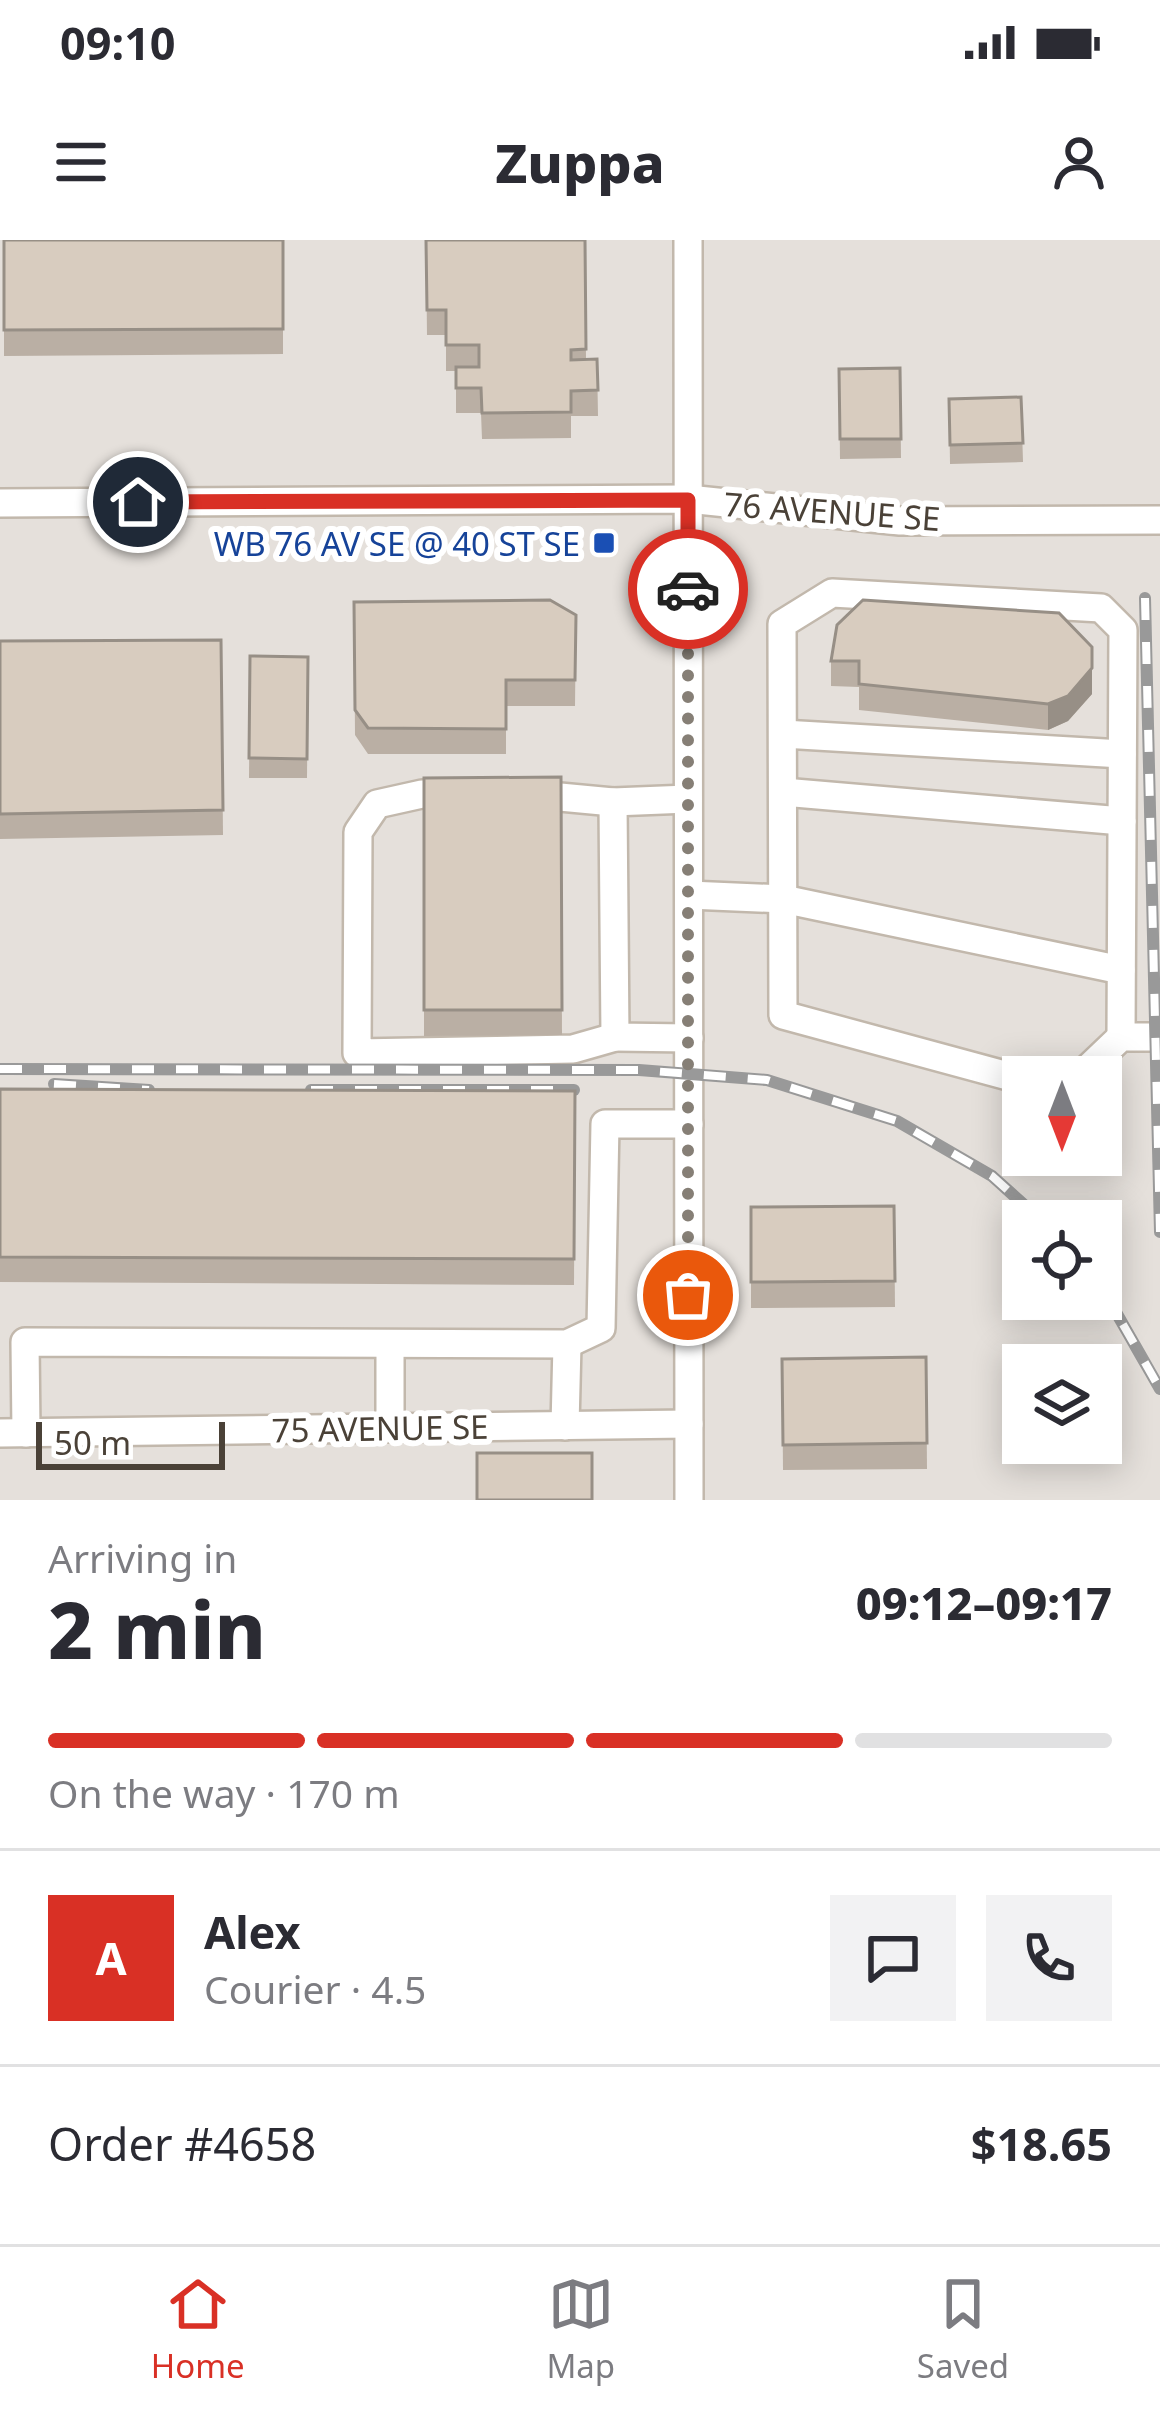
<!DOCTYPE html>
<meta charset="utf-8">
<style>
:root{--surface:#fff;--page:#f2f2f3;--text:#2b2b33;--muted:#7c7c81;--line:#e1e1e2;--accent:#d93025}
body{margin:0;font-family:"Noto Sans",sans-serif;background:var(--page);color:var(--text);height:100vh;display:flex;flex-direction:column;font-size:45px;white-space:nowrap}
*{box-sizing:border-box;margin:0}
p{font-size:39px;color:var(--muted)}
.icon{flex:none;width:66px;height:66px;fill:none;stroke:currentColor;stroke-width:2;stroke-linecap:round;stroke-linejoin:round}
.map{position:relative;height:1260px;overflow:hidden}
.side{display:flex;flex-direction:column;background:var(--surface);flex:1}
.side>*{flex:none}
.needle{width:78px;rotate:180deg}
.controls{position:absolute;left:1002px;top:816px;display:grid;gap:24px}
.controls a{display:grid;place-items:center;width:120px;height:120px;border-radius:0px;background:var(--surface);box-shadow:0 6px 30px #0003;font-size:60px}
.scale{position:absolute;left:36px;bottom:30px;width:189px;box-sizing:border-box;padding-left:12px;border:6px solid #4a4137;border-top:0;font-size:33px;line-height:42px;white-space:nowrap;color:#4a4137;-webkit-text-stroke:9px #fff;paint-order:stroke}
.pin{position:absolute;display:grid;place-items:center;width:102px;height:102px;color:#fff;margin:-51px;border:6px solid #fff;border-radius:50%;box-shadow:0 3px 12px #0007}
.courier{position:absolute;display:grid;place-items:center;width:120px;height:120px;margin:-60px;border:9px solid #d93025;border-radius:50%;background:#fff;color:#222;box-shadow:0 3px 15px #0007}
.overview em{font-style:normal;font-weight:800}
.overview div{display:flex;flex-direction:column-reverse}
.overview{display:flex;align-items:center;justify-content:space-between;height:204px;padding:0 48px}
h1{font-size:78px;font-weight:800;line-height:90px}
.bar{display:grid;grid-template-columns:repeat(4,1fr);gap:18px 12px;align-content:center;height:144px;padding:0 48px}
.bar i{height:15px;border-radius:9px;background:var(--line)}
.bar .selected{background:var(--accent)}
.bar p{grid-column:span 4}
.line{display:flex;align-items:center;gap:30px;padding:0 48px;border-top:3px solid var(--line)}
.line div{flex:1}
.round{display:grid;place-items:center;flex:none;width:126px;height:126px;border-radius:0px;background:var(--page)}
.status{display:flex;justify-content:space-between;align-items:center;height:84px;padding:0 60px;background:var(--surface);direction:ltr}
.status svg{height:33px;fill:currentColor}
header{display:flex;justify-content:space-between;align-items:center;height:156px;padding:0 48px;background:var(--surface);font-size:54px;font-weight:800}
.menu{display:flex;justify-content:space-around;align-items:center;height:168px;border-top:3px solid var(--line);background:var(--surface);font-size:33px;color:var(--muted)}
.menu a{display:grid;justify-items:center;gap:6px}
.menu .selected{color:var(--accent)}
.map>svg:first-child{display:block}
.industrial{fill:#e5e0db;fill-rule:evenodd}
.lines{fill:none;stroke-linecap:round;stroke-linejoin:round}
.minor-casing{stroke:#c2b8ac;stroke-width:32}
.minor{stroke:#fff;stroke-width:27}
.rail-casing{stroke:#999;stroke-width:12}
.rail{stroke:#fff;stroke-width:8;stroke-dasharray:22;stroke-linecap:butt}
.wall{fill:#baafa4}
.shaded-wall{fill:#978f86}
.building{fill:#d8ccbf;stroke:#978f86;stroke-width:3}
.done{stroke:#867f76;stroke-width:12;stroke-dasharray:0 21.6}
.route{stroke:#d93025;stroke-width:15}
.transit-dot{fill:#1a4fb4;stroke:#fff;stroke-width:4.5}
.labels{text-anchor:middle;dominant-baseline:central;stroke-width:12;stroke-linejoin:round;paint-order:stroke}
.street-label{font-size:33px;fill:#4a4137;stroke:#fff}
.transit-label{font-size:33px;fill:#164399;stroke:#fff;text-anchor:end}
</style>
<div class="status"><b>09:10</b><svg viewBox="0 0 49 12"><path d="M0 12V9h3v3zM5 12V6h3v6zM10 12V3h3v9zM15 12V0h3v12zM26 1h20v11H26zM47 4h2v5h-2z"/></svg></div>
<header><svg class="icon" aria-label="menu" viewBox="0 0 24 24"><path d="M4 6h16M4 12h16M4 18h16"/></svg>Zuppa<svg class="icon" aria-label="person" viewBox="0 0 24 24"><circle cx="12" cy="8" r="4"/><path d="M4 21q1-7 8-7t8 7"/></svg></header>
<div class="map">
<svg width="1160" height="1260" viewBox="0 0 1160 1260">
<rect width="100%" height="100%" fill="#f6f1ea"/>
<path class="industrial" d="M 0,0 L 1160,0 L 1160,1260 L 0,1260 ZM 1023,837 L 1101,837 L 1101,915 L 1023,915 ZM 1023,981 L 1101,981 L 1101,1059 L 1023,1059 ZM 1023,1125 L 1101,1125 L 1101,1203 L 1023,1203 Z"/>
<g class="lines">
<g class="minor-casing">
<g id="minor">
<path d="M 688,0 L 689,1260"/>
<path d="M 0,263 L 688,259 L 900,281 L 1160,280"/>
<path d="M 783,494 L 1122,514"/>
<path d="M 783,552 L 1122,581"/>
<path d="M 459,554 L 422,554 L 377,564 L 358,592 L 357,813 L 573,809 L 615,797"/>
<path d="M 528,554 L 613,562"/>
<path d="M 688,559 L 613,562 L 615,797 L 689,798"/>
<path d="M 689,655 L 783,659 L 1121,730"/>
<path d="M 1079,837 L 1121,797 L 1160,797"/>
<path d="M 1023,840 L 783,775 L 782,384 L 832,353 L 1101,368 L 1123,390 L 1121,797"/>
<path d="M 390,1106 L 390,1188"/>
<path d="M 565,1186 L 567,1104"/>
<path d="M 0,1193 L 689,1184"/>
<path d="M 26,1193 L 25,1102 L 567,1104 L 601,1088 L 605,884 L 689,884"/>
</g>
</g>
<use href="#minor" class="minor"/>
<g class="rail-casing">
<g id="rail">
<path d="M 1145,358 L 1160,992"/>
<path d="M 0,829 L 639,830 L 767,840 L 897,881 L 992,936 L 1042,981"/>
<path d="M 54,844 L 149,850"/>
<path d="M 311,850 L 574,850"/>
<path d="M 1101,1046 L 1160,1149"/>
</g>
</g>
<use href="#rail" class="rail"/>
</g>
<g class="wall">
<path d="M 4,0 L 283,0 L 283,114 L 4,116 Z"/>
<path d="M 426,0 L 585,0 L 586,119 L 597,119 L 598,176 L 571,176 L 571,198 L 482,199 L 481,173 L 456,173 L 456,131 L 446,131 L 446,95 L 427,95 Z"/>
<path d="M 900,128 L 901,218 L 840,219 L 839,129 Z"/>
<path d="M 1021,157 L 1023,222 L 950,224 L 949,159 Z"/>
<path d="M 354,362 L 576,375 L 575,466 L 506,466 L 506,514 L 368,514 L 355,495 Z"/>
<path d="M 837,385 L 1092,454 L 1068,481 L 1048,490 L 859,470 L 859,447 L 831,446 L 831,421 Z"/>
<path d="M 221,400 L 223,595 L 0,599 L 0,401 Z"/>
<path d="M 250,416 L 308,417 L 307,538 L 249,538 Z"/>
<path d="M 561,537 L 562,795 L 424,796 L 424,538 Z"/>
<path d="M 0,849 L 575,851 L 574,1045 L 0,1042 Z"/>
<path d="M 894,966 L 895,1067 L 751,1068 L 751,967 Z"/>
<path d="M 926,1117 L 927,1229 L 783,1230 L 782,1119 Z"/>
</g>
<path class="shaded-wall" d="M 1092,428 L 1092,454 L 1068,481 L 1048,490 L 1048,464 Z"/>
<g class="building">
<path d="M 4,0 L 283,0 L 283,89 L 4,90 Z"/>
<path d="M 426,0 L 585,0 L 586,109 L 571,110 L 571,120 L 597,119 L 598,150 L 571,151 L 571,172 L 482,173 L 481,148 L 456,148 L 456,127 L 479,127 L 479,105 L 446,105 L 446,70 L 427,70 Z"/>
<path d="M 900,128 L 901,199 L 840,199 L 839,129 Z"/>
<path d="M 1021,157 L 1023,203 L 950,205 L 949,159 Z"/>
<path d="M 550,360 L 576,375 L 575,440 L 506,440 L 506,489 L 368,488 L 355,470 L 354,362 Z"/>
<path d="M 863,360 L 1059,373 L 1092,407 L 1092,428 L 1068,456 L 1048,464 L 859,444 L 859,421 L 831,421 L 837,385 Z"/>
<path d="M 221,400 L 223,570 L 0,574 L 0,401 Z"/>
<path d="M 250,416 L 308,417 L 307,519 L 249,518 Z"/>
<path d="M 561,537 L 562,770 L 424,770 L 424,538 Z"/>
<path d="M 0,849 L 575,851 L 574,1019 L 0,1017 Z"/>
<path d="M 894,966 L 895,1041 L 751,1042 L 751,967 Z"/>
<path d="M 926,1117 L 927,1203 L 783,1205 L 782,1119 Z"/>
<rect x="477" y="1213" width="115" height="47"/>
</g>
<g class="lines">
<path class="done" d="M 688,349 L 688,1055"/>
<path class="route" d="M 138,262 L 688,260 L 688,349"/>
</g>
<rect class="transit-dot" x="592" y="291" width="24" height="24" rx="6"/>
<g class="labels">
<g class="street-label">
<text transform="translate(832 271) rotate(4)">76 AVENUE SE</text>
<text transform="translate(380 1188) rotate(-1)">75 AVENUE SE</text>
</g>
<g class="transit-label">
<text x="580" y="303">WB 76 AV SE @ 40 ST SE</text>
</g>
</g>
</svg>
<div class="controls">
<a><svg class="needle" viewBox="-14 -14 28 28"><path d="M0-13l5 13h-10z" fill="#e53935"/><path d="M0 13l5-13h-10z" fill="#7c7c81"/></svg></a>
<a><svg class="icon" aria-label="locate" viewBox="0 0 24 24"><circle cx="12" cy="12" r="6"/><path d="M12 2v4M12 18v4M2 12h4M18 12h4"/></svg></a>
<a><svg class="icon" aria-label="layers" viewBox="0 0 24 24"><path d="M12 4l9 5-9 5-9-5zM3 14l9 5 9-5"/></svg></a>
</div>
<div class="scale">50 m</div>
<div class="pin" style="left:688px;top:1055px;background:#ea580c"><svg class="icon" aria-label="bag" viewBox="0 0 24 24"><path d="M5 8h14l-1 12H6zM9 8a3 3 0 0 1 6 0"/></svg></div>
<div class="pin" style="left:138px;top:262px;background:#1f2937"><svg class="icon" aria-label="home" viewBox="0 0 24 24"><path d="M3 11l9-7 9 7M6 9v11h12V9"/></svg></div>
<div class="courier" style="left:688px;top:349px"><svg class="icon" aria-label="car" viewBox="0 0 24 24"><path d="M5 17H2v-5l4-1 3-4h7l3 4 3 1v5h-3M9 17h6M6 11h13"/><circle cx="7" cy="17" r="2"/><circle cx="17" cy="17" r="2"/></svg></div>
</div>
<section class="side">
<div class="overview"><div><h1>2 min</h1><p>Arriving in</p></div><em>09:12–09:17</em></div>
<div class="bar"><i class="selected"></i><i class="selected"></i><i class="selected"></i><i></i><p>On the way · 170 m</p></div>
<div class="line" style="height:216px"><b class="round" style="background:var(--accent);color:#fff">A</b><div><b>Alex</b><p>Courier · 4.5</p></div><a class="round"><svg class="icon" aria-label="chat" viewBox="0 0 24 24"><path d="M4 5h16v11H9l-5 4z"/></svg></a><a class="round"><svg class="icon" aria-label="phone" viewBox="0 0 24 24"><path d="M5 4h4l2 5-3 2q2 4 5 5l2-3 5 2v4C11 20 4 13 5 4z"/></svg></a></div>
<div class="line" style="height:156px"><div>Order #4658</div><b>$18.65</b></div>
</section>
<nav class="menu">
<a class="selected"><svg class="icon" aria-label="home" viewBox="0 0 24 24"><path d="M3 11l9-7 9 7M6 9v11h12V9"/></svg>Home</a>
<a><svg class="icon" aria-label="map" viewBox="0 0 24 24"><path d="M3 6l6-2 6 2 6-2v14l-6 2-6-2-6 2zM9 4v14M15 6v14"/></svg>Map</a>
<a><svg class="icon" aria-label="saved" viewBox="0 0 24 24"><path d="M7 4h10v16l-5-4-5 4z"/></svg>Saved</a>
</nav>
